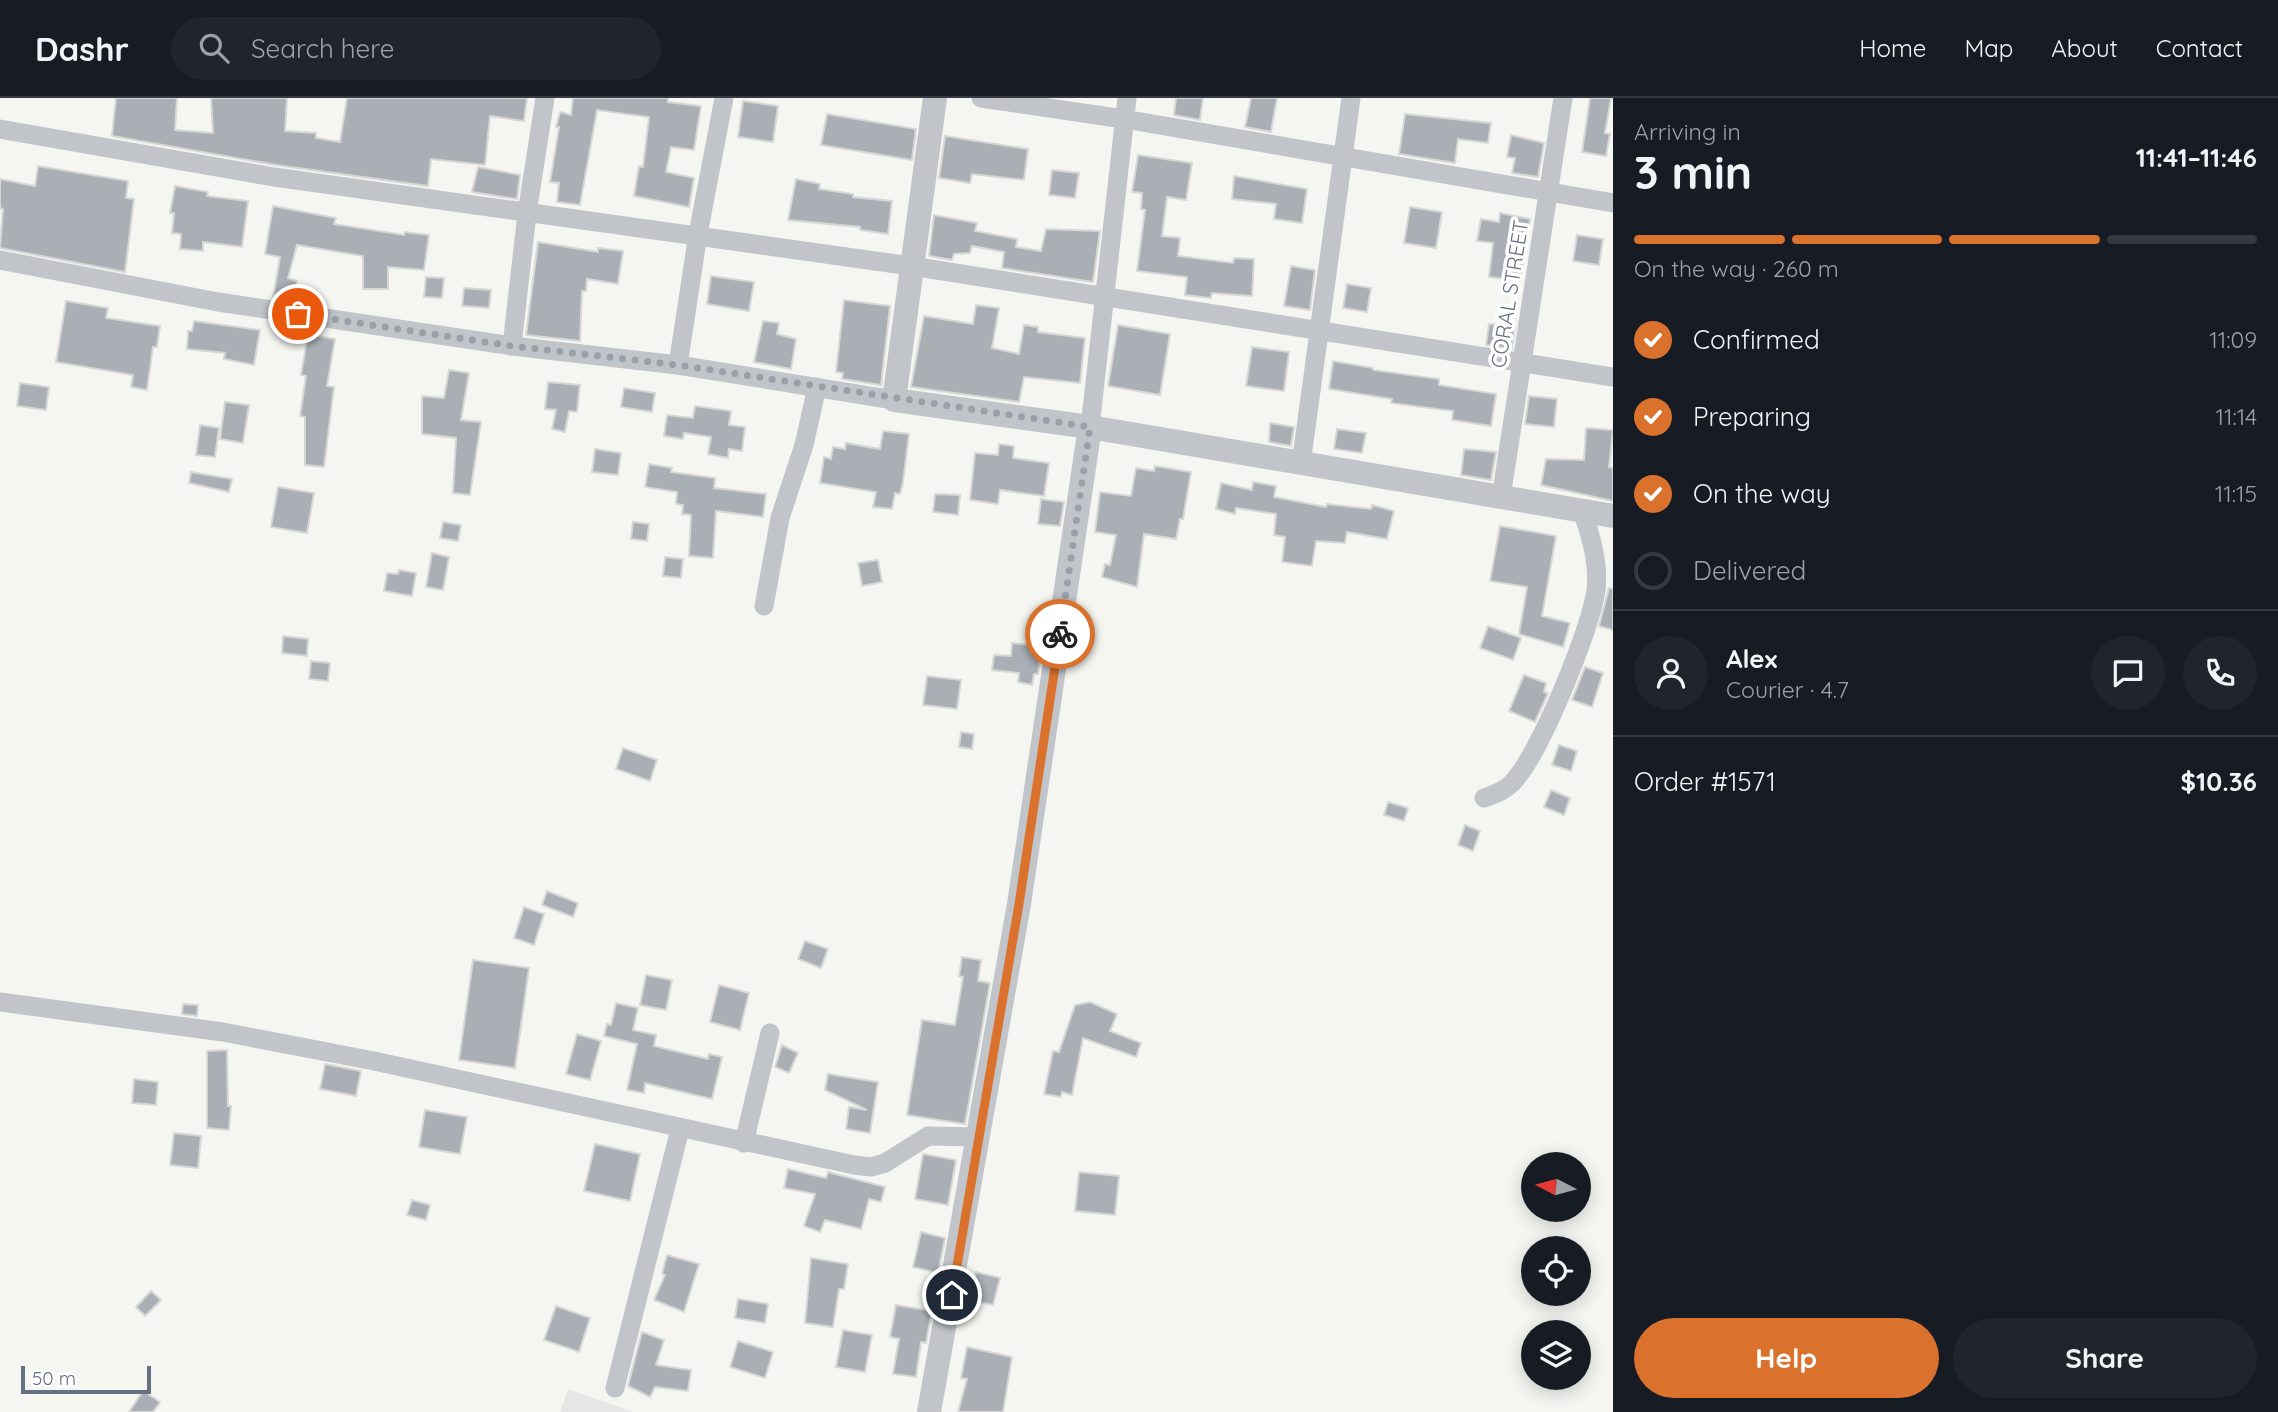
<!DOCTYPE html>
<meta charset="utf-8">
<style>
:root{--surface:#171b24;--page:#20242c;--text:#f1f3f6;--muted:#9ea1a6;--line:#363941;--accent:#da722d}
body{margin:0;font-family:Quicksand,sans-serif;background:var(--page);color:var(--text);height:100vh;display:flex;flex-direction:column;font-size:26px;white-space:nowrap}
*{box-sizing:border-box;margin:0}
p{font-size:23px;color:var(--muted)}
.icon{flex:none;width:38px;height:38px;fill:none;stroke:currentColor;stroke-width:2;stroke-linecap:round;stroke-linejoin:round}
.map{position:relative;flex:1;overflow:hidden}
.sheet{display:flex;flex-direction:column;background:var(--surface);width:665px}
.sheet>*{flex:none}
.needle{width:46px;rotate:276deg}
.buttons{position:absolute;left:1521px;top:1054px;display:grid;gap:14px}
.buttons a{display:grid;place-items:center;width:70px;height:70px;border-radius:50%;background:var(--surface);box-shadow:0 4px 18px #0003;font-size:35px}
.scale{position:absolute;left:21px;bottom:18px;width:130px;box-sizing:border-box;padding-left:7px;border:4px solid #667182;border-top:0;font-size:19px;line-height:24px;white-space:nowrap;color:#667182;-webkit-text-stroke:5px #fff;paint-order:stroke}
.pin{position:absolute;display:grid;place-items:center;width:60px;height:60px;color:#fff;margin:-30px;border:4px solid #fff;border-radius:50%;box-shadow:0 2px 7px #0007}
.courier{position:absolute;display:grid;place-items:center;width:70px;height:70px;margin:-35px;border:5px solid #da722d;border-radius:50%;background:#fff;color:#222;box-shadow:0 2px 9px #0007}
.overview em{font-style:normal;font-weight:700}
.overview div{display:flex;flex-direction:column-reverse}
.overview{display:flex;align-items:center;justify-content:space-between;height:119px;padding:0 21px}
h1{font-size:46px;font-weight:700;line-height:52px}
.bar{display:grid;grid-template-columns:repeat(4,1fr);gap:10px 7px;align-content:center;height:84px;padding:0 21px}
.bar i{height:9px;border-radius:5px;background:var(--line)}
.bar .current{background:var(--accent)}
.bar p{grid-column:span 4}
.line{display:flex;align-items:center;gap:18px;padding:0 21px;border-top:2px solid var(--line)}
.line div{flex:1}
.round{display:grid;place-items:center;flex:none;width:74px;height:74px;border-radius:37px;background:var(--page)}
ol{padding:0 21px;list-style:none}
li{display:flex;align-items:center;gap:21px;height:77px}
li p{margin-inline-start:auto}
li .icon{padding:7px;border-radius:50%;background:var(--accent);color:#fff;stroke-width:4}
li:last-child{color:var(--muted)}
li i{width:38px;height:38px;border:4px solid var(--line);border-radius:50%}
.button{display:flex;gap:14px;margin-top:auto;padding:14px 21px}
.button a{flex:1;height:80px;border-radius:42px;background:var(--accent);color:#fff;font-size:28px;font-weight:700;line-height:80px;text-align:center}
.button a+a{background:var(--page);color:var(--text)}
header{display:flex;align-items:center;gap:42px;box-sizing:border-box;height:98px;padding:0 35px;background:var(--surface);border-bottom:2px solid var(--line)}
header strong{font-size:33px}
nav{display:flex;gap:38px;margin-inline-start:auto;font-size:24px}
.search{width:490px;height:63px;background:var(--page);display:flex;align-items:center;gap:18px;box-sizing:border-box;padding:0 24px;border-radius:38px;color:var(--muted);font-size:26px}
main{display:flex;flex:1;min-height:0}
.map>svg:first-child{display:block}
.built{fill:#e6e6e6}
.building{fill:#aaafb6;stroke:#d7d7d5;stroke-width:2}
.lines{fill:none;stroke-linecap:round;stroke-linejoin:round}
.minor{stroke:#c1c4c8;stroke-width:19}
.tertiary{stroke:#c1c4c8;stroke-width:24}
.done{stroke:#98a0a9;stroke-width:7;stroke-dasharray:0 12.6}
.route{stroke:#da722d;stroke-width:9}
.labels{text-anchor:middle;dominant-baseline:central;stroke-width:7;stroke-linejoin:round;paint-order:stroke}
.street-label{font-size:21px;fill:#667182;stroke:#fff}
</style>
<header>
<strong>Dashr</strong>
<div class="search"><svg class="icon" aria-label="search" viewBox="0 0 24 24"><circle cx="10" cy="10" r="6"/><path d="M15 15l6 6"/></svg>Search here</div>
<nav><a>Home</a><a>Map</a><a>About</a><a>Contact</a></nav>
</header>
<main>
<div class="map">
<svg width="1613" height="1314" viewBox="0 0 1613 1314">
<rect width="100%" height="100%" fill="#f5f6f2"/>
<path class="built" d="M 568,1291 L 633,1314 L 560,1314 Z"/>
<g class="building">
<path d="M 116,0 L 177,0 L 175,32 L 213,35 L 211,0 L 287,0 L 285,33 L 316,35 L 316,40 L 340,44 L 347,0 L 527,0 L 524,23 L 490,18 L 485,67 L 431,61 L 428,88 L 276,67 L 112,38 Z"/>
<path d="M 573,0 L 668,0 L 668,4 L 701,8 L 694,52 L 671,49 L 666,74 L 694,80 L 689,109 L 634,98 L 639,68 L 643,69 L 649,19 L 597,12 L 580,107 L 557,104 L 559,85 L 550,84 L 559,29 L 556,29 L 560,14 L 571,17 Z"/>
<path d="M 1176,0 L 1203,0 L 1200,22 L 1174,17 Z"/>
<path d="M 1251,0 L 1277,0 L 1271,34 L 1245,29 Z"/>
<path d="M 1590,0 L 1611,0 L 1605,35 L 1610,36 L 1606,58 L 1582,54 Z"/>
<path d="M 743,3 L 778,8 L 773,44 L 738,39 Z"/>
<path d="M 827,16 L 916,31 L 912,62 L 821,47 Z"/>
<path d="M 1405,16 L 1491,25 L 1488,45 L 1458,41 L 1455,65 L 1399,56 Z"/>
<path d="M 1511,37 L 1544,45 L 1538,79 L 1512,75 L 1515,60 L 1507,59 Z"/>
<path d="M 945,38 L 1028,51 L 1024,82 L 972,76 L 970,85 L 939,80 Z"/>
<path d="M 1138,57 L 1192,65 L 1186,102 L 1167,99 L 1162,138 L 1180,140 L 1178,158 L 1233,165 L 1234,160 L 1254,161 L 1252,198 L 1212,195 L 1211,200 L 1185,197 L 1187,179 L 1137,173 L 1145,112 L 1141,111 L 1142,95 L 1132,94 Z"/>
<path d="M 38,68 L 128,83 L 126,100 L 134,101 L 125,174 L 0,150 L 3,111 L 0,110 L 0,81 L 35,88 Z"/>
<path d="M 478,69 L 520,77 L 517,101 L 472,94 Z"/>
<path d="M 1052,72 L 1079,75 L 1075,100 L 1049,97 Z"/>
<path d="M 1234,78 L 1307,91 L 1302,125 L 1274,121 L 1276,106 L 1232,101 Z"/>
<path d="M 796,81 L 820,86 L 819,91 L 853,96 L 853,99 L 892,103 L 888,136 L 860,132 L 860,129 L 788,122 Z"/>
<path d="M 175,88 L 208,94 L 207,98 L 248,103 L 242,149 L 203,144 L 203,153 L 180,151 L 181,136 L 172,135 L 174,115 L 170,115 Z"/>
<path d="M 273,108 L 336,120 L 334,126 L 404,137 L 405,134 L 429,137 L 424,172 L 388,169 L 388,191 L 363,191 L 363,158 L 297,147 L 288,180 L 297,183 L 294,203 L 273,200 L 280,159 L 265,156 Z"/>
<path d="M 1410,109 L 1442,114 L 1436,150 L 1404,145 Z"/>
<path d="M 1500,115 L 1530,121 L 1520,183 L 1489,179 L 1493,145 L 1477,143 L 1481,121 L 1499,124 Z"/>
<path d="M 934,117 L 977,125 L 975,133 L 1017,141 L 1016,149 L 1041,153 L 1046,131 L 1100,133 L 1093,184 L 1002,170 L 1004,154 L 972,148 L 970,155 L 954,156 L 952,162 L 929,158 Z"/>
<path d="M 1577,137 L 1603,141 L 1599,167 L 1573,163 Z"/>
<path d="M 538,144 L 598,154 L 598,150 L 623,153 L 618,186 L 587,181 L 586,193 L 582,193 L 580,243 L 526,237 Z"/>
<path d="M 1291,168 L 1315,172 L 1310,212 L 1284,208 Z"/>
<path d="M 711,178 L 754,184 L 749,213 L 707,206 Z"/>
<path d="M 426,179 L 444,180 L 442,200 L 424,199 Z"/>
<path d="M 1347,186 L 1371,190 L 1367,214 L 1343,210 Z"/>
<path d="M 464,190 L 491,192 L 489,210 L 462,208 Z"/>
<path d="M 844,202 L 890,208 L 881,287 L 842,281 L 843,275 L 836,274 Z"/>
<path d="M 66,203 L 108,210 L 106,220 L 160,228 L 157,249 L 153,249 L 147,292 L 131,289 L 133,277 L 56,264 Z"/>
<path d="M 976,207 L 999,210 L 992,250 L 1019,256 L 1024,227 L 1038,229 L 1038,234 L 1085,240 L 1080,285 L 1024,279 L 1019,304 L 911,289 L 924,218 L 973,226 Z"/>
<path d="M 194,223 L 260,232 L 254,267 L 224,261 L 225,255 L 187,251 L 188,233 L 192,233 Z"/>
<path d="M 763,223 L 779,225 L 777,236 L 796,241 L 791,271 L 754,264 Z"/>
<path d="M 1489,226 L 1515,228 L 1512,251 L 1486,247 Z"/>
<path d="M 1118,227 L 1170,236 L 1160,297 L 1108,288 Z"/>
<path d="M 308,236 L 335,241 L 327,288 L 334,289 L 324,369 L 305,367 L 305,319 L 300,318 L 306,278 L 301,277 Z"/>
<path d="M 1252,249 L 1289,254 L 1284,293 L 1246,288 Z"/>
<path d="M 1333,263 L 1373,270 L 1373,272 L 1439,281 L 1439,287 L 1496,296 L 1491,328 L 1452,322 L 1453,313 L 1391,305 L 1392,301 L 1329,291 Z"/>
<path d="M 449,272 L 469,275 L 461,322 L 481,324 L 470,397 L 453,395 L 456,340 L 422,336 L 422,298 L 444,300 Z"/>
<path d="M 548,284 L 580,287 L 577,314 L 569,313 L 565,334 L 552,331 L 556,312 L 545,311 Z"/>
<path d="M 20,285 L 49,289 L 46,312 L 17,308 Z"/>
<path d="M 624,290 L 655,295 L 652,314 L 621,309 Z"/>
<path d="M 1529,298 L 1557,301 L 1554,329 L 1525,326 Z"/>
<path d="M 225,304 L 249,307 L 243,345 L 220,341 Z"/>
<path d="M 695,308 L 731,313 L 729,327 L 745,329 L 742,353 L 729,351 L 728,360 L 708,356 L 711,339 L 684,335 L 683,341 L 664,338 L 667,317 L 693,320 Z"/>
<path d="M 1270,325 L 1294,329 L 1291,348 L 1269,344 Z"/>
<path d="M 200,327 L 219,330 L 215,359 L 196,357 Z"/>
<path d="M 1586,330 L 1613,332 L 1609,369 L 1613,370 L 1613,403 L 1541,387 L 1546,361 L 1584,362 Z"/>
<path d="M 1337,331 L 1366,335 L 1362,355 L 1334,351 Z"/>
<path d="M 883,333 L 909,336 L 903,384 L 900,396 L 895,395 L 892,411 L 873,409 L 876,394 L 820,385 L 824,359 L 831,361 L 833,349 L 845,351 L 846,345 L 880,351 Z"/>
<path d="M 999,346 L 1014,348 L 1013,360 L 1049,365 L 1044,398 L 1000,392 L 998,406 L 970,402 L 975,355 L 998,357 Z"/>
<path d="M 595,351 L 621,355 L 618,377 L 592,374 Z"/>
<path d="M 1464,351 L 1496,354 L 1491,382 L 1461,377 Z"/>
<path d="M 649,366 L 672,370 L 671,374 L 715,380 L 714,390 L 766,396 L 763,419 L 716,413 L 713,460 L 689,458 L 691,417 L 682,416 L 683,407 L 676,406 L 677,394 L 645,389 Z"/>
<path d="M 1155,368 L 1191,374 L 1183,421 L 1180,421 L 1176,441 L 1144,436 L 1137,489 L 1102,479 L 1105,466 L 1110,467 L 1116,437 L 1095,434 L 1100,394 L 1131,398 L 1136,370 L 1154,373 Z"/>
<path d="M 191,374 L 232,381 L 229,394 L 189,385 Z"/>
<path d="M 1253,384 L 1276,388 L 1274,399 L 1326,409 L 1327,406 L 1371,411 L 1372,407 L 1394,413 L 1387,441 L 1347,434 L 1345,445 L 1316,443 L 1312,468 L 1282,464 L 1285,439 L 1274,437 L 1276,416 L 1236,410 L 1235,416 L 1216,411 L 1221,385 L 1252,392 Z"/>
<path d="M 278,389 L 314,395 L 307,435 L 271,429 Z"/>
<path d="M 935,396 L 960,397 L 958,417 L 933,414 Z"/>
<path d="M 1041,401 L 1064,404 L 1060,428 L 1038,426 Z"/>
<path d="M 443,424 L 461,427 L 458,443 L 440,440 Z"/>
<path d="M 633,424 L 649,426 L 647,443 L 631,441 Z"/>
<path d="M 1500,428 L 1556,438 L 1542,518 L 1570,525 L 1563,549 L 1519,536 L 1527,489 L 1490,483 Z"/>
<path d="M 432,455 L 449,459 L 443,492 L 426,489 Z"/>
<path d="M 665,459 L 683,461 L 681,480 L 663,478 Z"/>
<path d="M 878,462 L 882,484 L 862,488 L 858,465 Z"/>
<path d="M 399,472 L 416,475 L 412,498 L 384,493 L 387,475 L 398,476 Z"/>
<path d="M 1609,490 L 1613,491 L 1613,532 L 1599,528 Z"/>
<path d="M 1488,528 L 1521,540 L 1513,562 L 1480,550 Z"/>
<path d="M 283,538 L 308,541 L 307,558 L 282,555 Z"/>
<path d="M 1012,545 L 1042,548 L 1038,576 L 1034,576 L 1032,587 L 1018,584 L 1019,575 L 992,572 L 994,557 L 1011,558 Z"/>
<path d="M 311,563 L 330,565 L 328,583 L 309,581 Z"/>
<path d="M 1585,569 L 1603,575 L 1592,609 L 1572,602 Z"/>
<path d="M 1524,577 L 1546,585 L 1544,594 L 1548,595 L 1535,624 L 1509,613 Z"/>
<path d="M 927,578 L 961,582 L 957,611 L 923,607 Z"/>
<path d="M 961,634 L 974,636 L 972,651 L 959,649 Z"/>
<path d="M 1559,647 L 1577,653 L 1571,673 L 1552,667 Z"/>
<path d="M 623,650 L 657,662 L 650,683 L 616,671 Z"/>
<path d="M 1551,692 L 1570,700 L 1564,717 L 1544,709 Z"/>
<path d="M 1388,704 L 1408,710 L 1404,723 L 1384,717 Z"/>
<path d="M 1465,727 L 1480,733 L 1473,753 L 1458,747 Z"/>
<path d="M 547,793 L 578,805 L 573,819 L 542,807 Z"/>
<path d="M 524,809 L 544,816 L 534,847 L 514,840 Z"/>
<path d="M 805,843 L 828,851 L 821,870 L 798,861 Z"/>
<path d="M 962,859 L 981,862 L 978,883 L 990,885 L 965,1026 L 907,1017 L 922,922 L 955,927 L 963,879 L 959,878 Z"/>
<path d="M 473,862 L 529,870 L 515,970 L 459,962 Z"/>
<path d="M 646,877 L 672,882 L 666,912 L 640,907 Z"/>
<path d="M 719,887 L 749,895 L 740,932 L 710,924 Z"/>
<path d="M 1090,904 L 1117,916 L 1110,933 L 1141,945 L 1136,959 L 1083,940 L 1072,997 L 1062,994 L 1061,999 L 1044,996 L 1053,953 L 1059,954 L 1075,907 Z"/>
<path d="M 616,905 L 638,910 L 633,932 L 656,937 L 654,948 L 708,961 L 709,956 L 722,959 L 712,1001 L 645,985 L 644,995 L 627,992 L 637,946 L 604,938 L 607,926 L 611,927 Z"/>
<path d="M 183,906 L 198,907 L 197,918 L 182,916 Z"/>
<path d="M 577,936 L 601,943 L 590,982 L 566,976 Z"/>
<path d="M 782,947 L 798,955 L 789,975 L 775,969 Z"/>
<path d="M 227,952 L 228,1008 L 231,1008 L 229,1032 L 207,1030 L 207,953 Z"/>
<path d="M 325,966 L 361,973 L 356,998 L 320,991 Z"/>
<path d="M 828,976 L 878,984 L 870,1035 L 846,1031 L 849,1009 L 867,1012 L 825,992 Z"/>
<path d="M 134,981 L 158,984 L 156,1007 L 132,1005 Z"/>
<path d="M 425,1012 L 467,1019 L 460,1056 L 419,1049 Z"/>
<path d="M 174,1035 L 201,1038 L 198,1070 L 170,1067 Z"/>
<path d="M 595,1046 L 640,1056 L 630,1103 L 584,1093 Z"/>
<path d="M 923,1056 L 956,1062 L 948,1107 L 915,1101 Z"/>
<path d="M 788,1071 L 826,1080 L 828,1074 L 885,1089 L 881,1104 L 869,1101 L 861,1131 L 825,1122 L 820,1134 L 804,1128 L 815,1096 L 784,1090 Z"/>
<path d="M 1079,1074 L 1119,1078 L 1115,1117 L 1075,1113 Z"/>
<path d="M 412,1102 L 430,1107 L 426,1122 L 407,1117 Z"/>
<path d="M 921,1134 L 945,1140 L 938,1175 L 913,1169 Z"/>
<path d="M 667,1157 L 699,1166 L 684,1214 L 654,1202 L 665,1177 L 662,1176 Z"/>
<path d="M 811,1160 L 848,1166 L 844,1191 L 839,1191 L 833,1229 L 805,1225 Z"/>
<path d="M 976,1174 L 1000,1180 L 993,1207 L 970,1202 Z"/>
<path d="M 151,1193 L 161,1202 L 145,1218 L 136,1209 Z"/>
<path d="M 738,1201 L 768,1206 L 765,1225 L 735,1220 Z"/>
<path d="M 896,1207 L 932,1213 L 926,1245 L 921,1244 L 916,1279 L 893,1276 L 899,1241 L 890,1239 Z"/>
<path d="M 556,1208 L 590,1220 L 579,1254 L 544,1242 Z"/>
<path d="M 843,1232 L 872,1237 L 865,1274 L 836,1269 Z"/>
<path d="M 642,1234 L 664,1242 L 656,1267 L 691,1272 L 688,1293 L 655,1289 L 650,1299 L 628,1288 Z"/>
<path d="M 738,1243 L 773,1254 L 765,1280 L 730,1269 Z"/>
<path d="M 967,1249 L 1012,1259 L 1003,1314 L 958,1314 L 967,1281 L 961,1280 Z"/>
<path d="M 143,1293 L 160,1304 L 153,1314 L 129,1314 Z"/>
</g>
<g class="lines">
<g class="minor">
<path d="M 981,0 L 1124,21 L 1613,105"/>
<path d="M 0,31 L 274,79 L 911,168 L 1613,279"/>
<path d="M 0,162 L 218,204 L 512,248 L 678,267 L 894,302"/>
<path d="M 512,248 L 527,115 L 545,0"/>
<path d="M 678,267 L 698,136 L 724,0"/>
<path d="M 1090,329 L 1127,0"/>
<path d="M 1301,366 L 1351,0"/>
<path d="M 1501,399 L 1563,0"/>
<path d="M 764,508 L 780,420 L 804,347 L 817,289"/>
<path d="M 1484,700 C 1495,696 1504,693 1512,685 C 1539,658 1591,531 1596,492 C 1599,465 1591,438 1582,413"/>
<path d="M 0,904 L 223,934 L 374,963 L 854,1067 L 871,1069 L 885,1065 L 928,1038 L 980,1039"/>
<path d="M 744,1045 L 770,935"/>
<path d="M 615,1290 L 680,1031"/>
</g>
<g class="tertiary">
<path d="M 935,0 L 894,302 L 1090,329 L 1613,418"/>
<path d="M 929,1314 L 1019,806 L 1090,329"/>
</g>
</g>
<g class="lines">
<path class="done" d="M 298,216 L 512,248 L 678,267 L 1090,329 L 1060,536"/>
<path class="route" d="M 952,1197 L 1019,806 L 1060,536"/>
</g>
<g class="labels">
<g class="street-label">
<text transform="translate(1509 196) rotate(-81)">CORAL STREET</text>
</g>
</g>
</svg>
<div class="buttons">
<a><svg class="needle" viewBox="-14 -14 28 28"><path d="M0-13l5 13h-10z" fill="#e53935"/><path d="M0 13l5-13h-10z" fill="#9ea1a6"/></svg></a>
<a><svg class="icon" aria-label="locate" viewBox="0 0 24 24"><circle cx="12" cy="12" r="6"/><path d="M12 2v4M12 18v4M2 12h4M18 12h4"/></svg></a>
<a><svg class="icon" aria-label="layers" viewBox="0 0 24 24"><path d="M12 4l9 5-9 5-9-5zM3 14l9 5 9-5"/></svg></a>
</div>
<div class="scale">50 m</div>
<div class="pin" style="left:298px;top:216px;background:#ea580c"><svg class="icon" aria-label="bag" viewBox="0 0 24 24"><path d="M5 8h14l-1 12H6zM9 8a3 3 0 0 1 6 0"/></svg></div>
<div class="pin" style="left:952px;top:1197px;background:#1f2937"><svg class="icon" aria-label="home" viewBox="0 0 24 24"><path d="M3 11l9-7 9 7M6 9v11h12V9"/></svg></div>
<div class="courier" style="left:1060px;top:536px"><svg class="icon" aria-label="bike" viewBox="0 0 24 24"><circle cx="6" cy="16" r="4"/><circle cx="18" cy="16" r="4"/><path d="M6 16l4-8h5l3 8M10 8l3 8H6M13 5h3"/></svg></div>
</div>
<section class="sheet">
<div class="overview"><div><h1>3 min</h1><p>Arriving in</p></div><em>11:41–11:46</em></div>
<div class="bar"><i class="current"></i><i class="current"></i><i class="current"></i><i></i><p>On the way · 260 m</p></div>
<ol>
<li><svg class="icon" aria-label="check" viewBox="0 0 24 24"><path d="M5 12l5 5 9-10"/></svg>Confirmed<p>11:09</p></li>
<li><svg class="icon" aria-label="check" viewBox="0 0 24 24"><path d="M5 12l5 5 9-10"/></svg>Preparing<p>11:14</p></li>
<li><svg class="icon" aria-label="check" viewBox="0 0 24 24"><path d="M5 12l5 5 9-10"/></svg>On the way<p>11:15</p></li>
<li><i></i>Delivered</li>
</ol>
<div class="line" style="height:126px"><a class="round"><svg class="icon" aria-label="person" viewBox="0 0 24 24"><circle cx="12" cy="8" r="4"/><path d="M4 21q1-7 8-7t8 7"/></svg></a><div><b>Alex</b><p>Courier · 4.7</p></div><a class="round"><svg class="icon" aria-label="chat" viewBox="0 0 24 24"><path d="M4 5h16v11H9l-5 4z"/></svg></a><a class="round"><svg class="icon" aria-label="phone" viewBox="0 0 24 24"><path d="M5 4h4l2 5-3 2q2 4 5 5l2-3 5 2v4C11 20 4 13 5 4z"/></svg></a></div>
<div class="line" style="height:91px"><div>Order #1571</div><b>$10.36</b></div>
<div class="button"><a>Help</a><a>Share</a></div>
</section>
</main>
